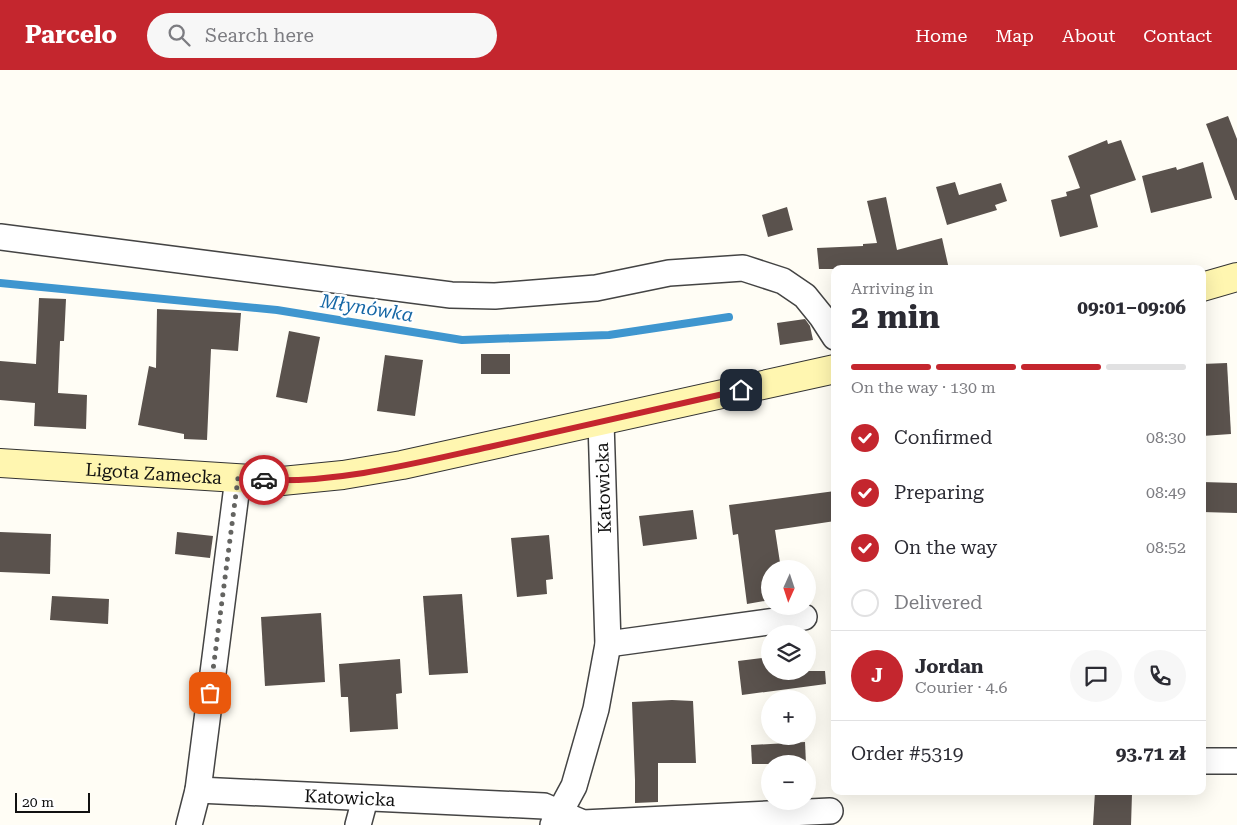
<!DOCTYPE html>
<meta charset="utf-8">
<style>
:root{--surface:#fff;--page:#f7f7f7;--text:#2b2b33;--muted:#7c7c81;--line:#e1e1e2;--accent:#c4262e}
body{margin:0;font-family:"Roboto Serif",serif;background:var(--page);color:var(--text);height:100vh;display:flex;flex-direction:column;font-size:19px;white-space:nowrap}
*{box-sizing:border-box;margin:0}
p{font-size:16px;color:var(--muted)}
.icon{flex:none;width:28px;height:28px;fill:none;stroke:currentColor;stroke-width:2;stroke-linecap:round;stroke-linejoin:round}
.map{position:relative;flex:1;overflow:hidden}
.side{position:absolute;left:831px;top:195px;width:375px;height:530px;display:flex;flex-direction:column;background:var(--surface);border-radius:10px;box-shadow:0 5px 20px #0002}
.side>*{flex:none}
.needle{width:32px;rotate:183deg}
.controls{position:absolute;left:761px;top:490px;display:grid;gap:10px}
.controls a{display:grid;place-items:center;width:55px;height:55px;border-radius:50%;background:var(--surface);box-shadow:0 5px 20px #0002;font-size:25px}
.scale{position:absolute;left:15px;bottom:12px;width:75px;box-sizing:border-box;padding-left:5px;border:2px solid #111;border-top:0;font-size:14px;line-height:18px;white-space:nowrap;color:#111;-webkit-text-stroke:4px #fff;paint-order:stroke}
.pin{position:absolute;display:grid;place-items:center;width:42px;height:42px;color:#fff;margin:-21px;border-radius:10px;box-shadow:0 2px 8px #0006}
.courier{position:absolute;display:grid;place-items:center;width:50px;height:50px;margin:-25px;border:4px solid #c4262e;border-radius:50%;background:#fff;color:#222;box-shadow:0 1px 6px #0007}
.headline em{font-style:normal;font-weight:700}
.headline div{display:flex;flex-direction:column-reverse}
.headline{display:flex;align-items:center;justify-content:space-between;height:85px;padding:0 20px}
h1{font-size:32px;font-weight:700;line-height:38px}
.bar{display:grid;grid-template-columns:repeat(4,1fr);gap:8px 5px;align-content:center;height:60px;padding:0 20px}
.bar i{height:6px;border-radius:4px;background:var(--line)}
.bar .current{background:var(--accent)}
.bar p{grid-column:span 4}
.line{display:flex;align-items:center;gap:12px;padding:0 20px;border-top:1px solid var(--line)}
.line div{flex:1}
.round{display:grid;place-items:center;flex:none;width:52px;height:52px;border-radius:26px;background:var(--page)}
ol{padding:0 20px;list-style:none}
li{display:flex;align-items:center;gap:15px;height:55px}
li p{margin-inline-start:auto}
li .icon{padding:5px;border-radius:50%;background:var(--accent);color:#fff;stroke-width:4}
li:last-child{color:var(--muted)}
li i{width:28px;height:28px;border:2px solid var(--line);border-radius:50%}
header{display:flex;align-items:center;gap:30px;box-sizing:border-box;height:70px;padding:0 25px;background:var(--accent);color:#fff}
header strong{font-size:24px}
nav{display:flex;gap:28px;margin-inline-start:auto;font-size:18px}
.search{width:350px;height:45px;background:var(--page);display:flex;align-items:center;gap:12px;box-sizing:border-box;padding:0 18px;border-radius:28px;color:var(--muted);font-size:19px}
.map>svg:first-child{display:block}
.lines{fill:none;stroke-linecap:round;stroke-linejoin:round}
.stream{stroke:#3f96cf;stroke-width:8}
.building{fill:#5a524d}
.minor-casing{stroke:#444;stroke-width:28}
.secondary-casing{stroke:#333;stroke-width:30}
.minor{stroke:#fff;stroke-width:25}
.secondary{stroke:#fff6b0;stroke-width:28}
.done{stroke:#646461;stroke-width:5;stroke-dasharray:0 9}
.route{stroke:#c4262e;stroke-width:6}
.labels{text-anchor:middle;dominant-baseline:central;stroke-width:5;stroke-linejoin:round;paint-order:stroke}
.street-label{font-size:18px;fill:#111;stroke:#fff}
.water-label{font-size:19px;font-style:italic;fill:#1768a6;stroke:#fff}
</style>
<header>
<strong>Parcelo</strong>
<div class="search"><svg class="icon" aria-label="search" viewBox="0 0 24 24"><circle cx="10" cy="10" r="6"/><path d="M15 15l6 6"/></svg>Search here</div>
<nav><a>Home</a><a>Map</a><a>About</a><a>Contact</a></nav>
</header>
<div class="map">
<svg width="1237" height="755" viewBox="0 0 1237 755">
<rect width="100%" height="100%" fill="#fffdf5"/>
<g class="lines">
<path class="stream" d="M 0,213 L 277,240 L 462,270 L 609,265 L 729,247"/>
</g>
<g class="building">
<path d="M 1228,46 L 1237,69 L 1237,130 L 1235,130 L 1206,54 Z"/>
<path d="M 1107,70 L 1108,74 L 1121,70 L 1136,110 L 1090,125 L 1098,157 L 1060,167 L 1051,130 L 1067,126 L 1066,122 L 1080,118 L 1068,86 Z"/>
<path d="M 1203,92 L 1212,128 L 1151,143 L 1142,106 L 1176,97 L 1177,100 Z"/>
<path d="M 955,112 L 959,125 L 1001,113 L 1007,131 L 995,135 L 997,140 L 947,155 L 936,117 Z"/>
<path d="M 886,127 L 897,180 L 942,168 L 949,199 L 819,199 L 817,178 L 863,176 L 863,174 L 877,173 L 867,131 Z"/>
<path d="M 787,137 L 793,160 L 768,167 L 762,145 Z"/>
<path d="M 39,228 L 66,229 L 64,271 L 60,271 L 58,323 L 87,325 L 86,359 L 34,356 L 35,333 L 0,330 L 0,291 L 36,294 Z"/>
<path d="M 157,239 L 241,243 L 238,281 L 211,279 L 207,370 L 184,369 L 184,364 L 138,355 L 149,296 L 156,298 Z"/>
<path d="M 805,249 L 810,256 L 813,270 L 780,275 L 777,253 Z"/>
<path d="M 289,261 L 320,267 L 307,333 L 276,327 Z"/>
<rect x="481" y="284" width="29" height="20"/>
<path d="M 385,285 L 423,290 L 415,346 L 377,341 Z"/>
<path d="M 1227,293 L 1231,364 L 1202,366 L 1202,294 Z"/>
<path d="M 1202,412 L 1237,413 L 1237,443 L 1202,442 Z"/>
<path d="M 835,421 L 835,451 L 775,460 L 781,499 L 770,499 L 770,530 L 747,534 L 738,464 L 733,465 L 729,435 Z"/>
<path d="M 693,440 L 697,469 L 643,476 L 639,446 Z"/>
<path d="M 0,462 L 51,464 L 50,504 L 0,502 Z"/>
<path d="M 177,462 L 213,466 L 210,488 L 175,484 Z"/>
<path d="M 549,465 L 553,509 L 546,510 L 547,524 L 517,527 L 511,468 Z"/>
<path d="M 462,524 L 468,603 L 429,605 L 423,526 Z"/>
<path d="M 52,526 L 109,529 L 108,554 L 50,550 Z"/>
<path d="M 321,543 L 325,612 L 265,616 L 261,547 Z"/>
<path d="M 770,587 L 770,601 L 825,601 L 826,614 L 742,625 L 738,591 Z"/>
<path d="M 400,589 L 402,623 L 396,624 L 398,659 L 350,662 L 348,627 L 341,627 L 339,594 Z"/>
<path d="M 672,630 L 693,631 L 696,693 L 658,693 L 658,732 L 635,733 L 635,710 L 632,632 Z"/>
<path d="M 805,672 L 806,694 L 752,694 L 751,675 Z"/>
<path d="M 1095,722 L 1132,723 L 1131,755 L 1093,755 Z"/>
</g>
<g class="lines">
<g class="minor-casing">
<g id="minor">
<path d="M 0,167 L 451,225 L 495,226 L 596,218 L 669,203 L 743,198 L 783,211 L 805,226 L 822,247 L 835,267"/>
<path d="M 608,574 L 804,547"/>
<path d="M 1202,691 L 1237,691"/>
<path id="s1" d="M 198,720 L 544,736 L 583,753 L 830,741"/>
<path d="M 189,755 L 198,720 L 238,408"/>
<path d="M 358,755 L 365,729"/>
<path d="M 553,755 L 574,716 L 596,639 L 608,574 L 601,352"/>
</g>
</g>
<g class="secondary-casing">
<g id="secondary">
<path d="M 1202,217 L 1237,207"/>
<path id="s2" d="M 0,393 L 282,411 L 343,405 L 402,395 L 835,299"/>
</g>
</g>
<use href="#minor" class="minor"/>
<use href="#secondary" class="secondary"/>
</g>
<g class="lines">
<path class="done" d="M 210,623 L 238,408 L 264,410"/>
<path class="route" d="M 264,410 C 339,413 416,393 489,377 C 573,358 657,339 741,320"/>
</g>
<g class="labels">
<g class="street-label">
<text stroke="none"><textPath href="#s2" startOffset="154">Ligota Zamecka</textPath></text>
<text transform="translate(603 418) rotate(-92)">Katowicka</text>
<text stroke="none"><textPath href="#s1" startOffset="152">Katowicka</textPath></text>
</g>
<g class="water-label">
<text transform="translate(367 238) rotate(9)">Młynówka</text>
</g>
</g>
</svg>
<div class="controls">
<a><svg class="needle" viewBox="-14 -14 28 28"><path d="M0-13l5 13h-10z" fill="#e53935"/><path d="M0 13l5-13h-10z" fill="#7c7c81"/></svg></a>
<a><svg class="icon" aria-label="layers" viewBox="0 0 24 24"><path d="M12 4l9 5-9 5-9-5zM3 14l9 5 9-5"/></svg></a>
<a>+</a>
<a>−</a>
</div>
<div class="scale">20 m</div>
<div class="pin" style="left:210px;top:623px;background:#ea580c"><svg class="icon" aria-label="bag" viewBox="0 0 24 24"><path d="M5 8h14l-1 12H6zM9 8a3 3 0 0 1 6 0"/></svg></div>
<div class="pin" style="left:741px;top:320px;background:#1f2937"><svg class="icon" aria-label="home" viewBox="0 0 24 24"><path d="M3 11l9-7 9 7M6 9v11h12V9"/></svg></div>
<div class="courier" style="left:264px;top:410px"><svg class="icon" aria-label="car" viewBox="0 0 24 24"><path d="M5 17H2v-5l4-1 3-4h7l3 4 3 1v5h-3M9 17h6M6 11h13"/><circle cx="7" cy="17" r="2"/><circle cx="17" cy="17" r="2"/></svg></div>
<section class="side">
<div class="headline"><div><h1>2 min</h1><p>Arriving in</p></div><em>09:01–09:06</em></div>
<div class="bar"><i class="current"></i><i class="current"></i><i class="current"></i><i></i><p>On the way · 130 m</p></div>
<ol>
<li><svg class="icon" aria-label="check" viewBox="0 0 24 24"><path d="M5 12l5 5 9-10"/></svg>Confirmed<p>08:30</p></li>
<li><svg class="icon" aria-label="check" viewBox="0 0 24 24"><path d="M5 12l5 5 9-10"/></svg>Preparing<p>08:49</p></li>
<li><svg class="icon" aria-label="check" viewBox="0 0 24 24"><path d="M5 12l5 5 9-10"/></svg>On the way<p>08:52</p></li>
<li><i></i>Delivered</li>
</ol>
<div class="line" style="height:90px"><b class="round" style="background:var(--accent);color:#fff">J</b><div><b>Jordan</b><p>Courier · 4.6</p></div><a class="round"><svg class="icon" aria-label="chat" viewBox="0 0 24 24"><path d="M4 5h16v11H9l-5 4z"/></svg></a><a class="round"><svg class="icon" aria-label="phone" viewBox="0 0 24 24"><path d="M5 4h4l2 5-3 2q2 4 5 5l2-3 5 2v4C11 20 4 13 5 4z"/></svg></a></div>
<div class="line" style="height:65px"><div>Order #5319</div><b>93.71 zł</b></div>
</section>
</div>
